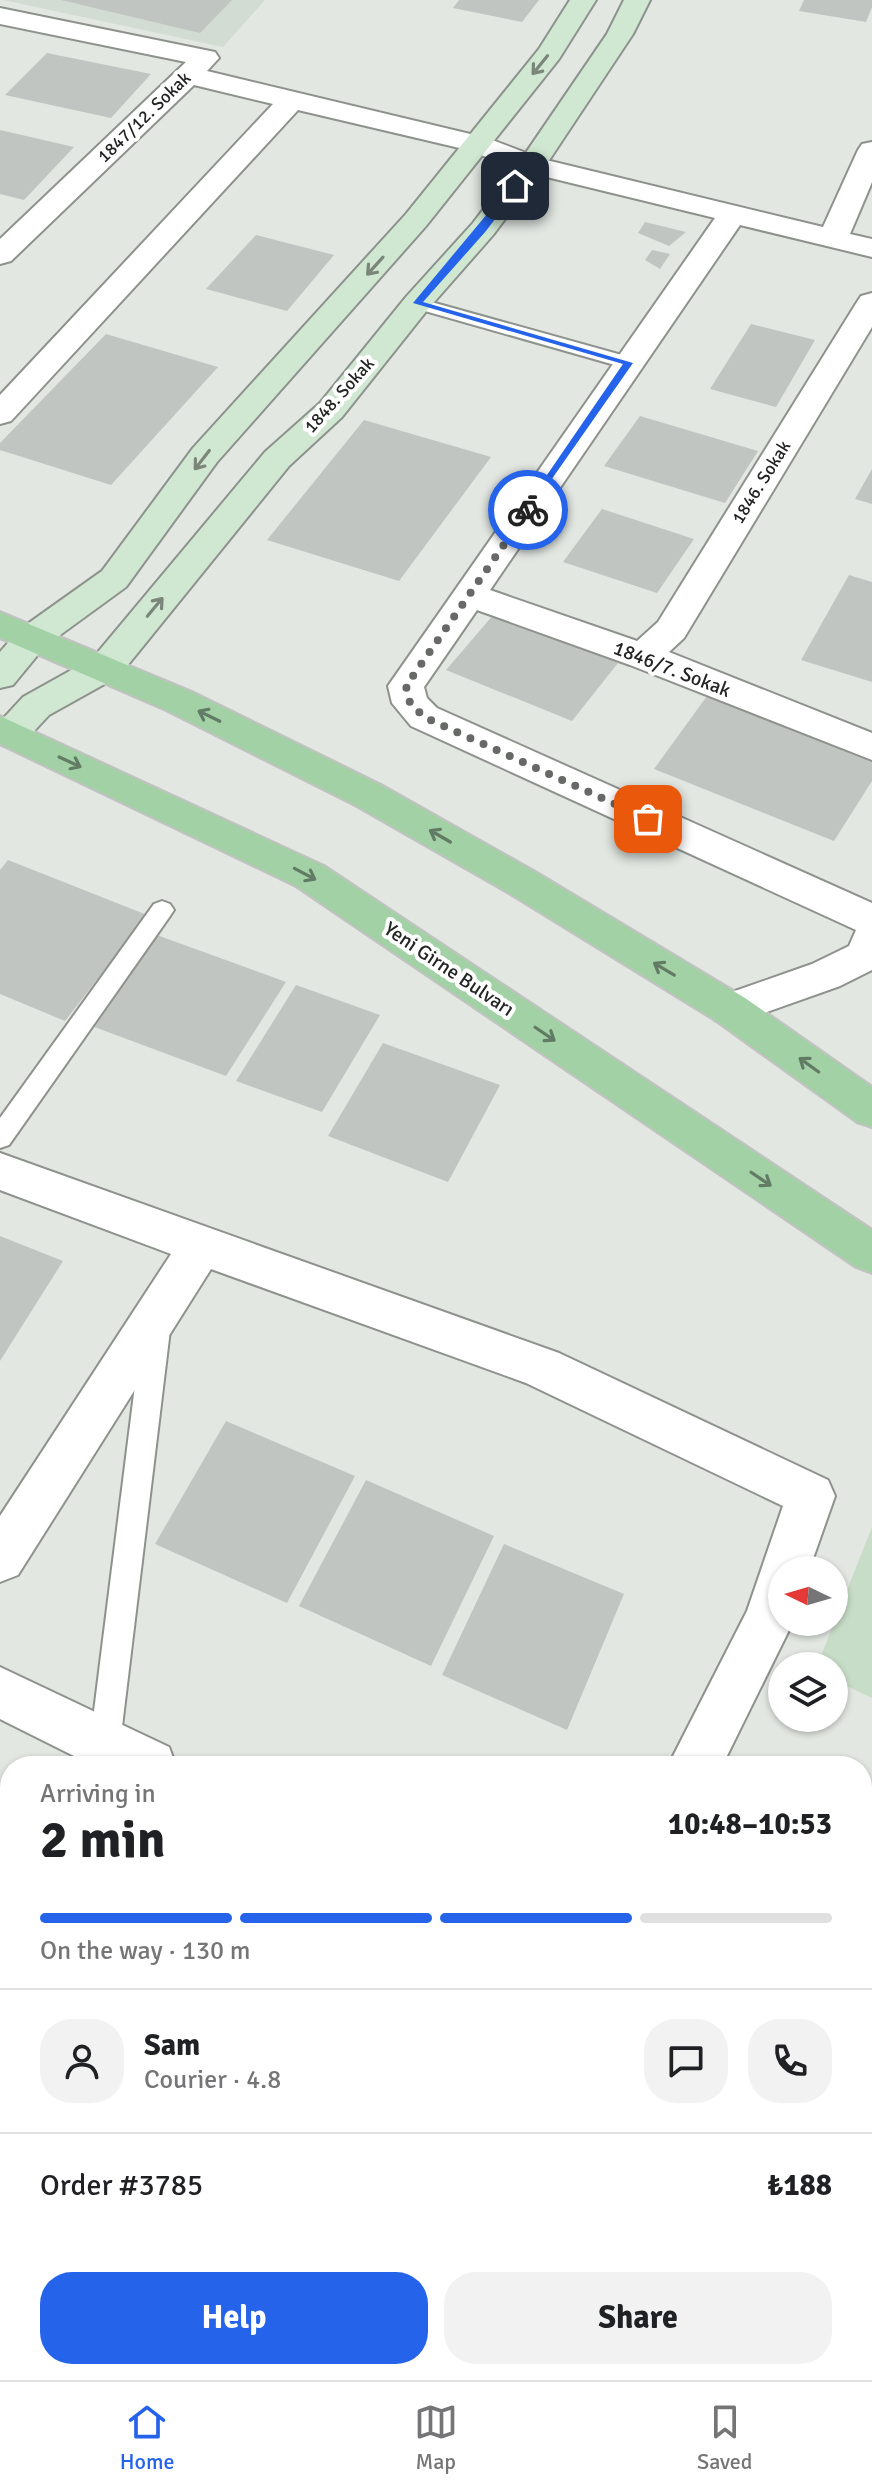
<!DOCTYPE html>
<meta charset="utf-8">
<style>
:root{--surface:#fff;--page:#f2f2f2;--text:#202124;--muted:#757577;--line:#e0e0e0;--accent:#2563eb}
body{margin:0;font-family:Signika,sans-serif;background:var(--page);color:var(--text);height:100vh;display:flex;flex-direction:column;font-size:30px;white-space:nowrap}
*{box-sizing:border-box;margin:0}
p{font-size:26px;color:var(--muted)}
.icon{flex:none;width:44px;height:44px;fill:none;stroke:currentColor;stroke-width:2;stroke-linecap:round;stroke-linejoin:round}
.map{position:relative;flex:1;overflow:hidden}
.details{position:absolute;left:0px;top:1756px;width:872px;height:624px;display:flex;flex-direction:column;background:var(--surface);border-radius:32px 32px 0 0;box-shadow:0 2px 6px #0004}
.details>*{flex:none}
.needle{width:52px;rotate:275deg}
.controls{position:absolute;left:768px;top:1556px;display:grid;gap:16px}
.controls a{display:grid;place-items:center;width:80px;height:80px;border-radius:50%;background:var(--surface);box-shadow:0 2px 6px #0004;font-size:40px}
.pin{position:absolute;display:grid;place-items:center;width:68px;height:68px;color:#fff;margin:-34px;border-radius:16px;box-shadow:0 4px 12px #0006}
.courier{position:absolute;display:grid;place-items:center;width:80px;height:80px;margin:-40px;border:6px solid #2563eb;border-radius:50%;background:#fff;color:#222;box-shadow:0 2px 10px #0007}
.headline em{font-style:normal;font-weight:700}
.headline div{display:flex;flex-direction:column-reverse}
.headline{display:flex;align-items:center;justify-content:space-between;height:136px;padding:0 40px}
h1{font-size:52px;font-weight:700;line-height:60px}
.bar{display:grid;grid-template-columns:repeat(4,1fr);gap:12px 8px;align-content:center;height:96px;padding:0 40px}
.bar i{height:10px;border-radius:6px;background:var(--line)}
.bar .current{background:var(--accent)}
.bar p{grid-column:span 4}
.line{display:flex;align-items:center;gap:20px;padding:0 40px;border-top:2px solid var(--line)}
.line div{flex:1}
.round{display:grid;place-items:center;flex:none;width:84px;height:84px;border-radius:32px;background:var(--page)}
.action{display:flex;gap:16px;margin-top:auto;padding:16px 40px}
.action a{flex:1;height:92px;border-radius:32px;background:var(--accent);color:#fff;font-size:32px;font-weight:700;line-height:92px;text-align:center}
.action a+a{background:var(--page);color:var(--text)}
.tabs{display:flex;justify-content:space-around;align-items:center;height:112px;border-top:2px solid var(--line);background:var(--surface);font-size:22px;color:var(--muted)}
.tabs a{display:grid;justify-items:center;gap:4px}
.tabs .current{color:var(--accent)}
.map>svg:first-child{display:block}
.built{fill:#d2dcd2}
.green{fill:#c8ddc8}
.building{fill:#c1c5c1}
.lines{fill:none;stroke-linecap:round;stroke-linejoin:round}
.lane-casing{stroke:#8d928d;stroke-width:4}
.street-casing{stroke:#8d928d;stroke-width:4}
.secondary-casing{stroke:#8d928d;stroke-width:4}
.primary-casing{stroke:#c1c2c1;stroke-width:4}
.lane{fill:#fff;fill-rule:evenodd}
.street{fill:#fff;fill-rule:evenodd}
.secondary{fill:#d0e8d2;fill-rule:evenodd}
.primary{fill:#a1d1a4;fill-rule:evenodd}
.oneway{stroke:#7a867a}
.oneway2{stroke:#627b64}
.route{fill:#2563eb}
.done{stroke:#666966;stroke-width:8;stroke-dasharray:0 14.4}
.labels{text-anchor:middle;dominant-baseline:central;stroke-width:8;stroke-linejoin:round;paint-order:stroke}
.far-street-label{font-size:18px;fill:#232523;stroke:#fff}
.street-label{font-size:20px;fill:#232523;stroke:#fff}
</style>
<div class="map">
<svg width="872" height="2380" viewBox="0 0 872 2380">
<rect width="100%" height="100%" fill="#e2e7e2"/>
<g class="built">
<path d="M 3,0 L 265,0 L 223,47 Z"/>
<path d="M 862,2221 L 872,2227 L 872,2380 L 437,2380 L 442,2370 L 862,2370 Z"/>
</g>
<path class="green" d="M 872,1527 L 872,1698 L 834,1680 L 834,1666 L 817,1666 Z"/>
<g class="building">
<path d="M 61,0 L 232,0 L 200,33 Z"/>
<path d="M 459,0 L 539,0 L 522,22 L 453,8 Z"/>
<path d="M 804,0 L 872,0 L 872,7 L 866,22 L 799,11 Z"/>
<path d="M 47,53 L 151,74 L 111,118 L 5,95 Z"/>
<path d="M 0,130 L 74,147 L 24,200 L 0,194 Z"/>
<path d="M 645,222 L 686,232 L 669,246 L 638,233 Z"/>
<path d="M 256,235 L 334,255 L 287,311 L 206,289 Z"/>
<path d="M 652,250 L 670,254 L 660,269 L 645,260 Z"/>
<path d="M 751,324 L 815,340 L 776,407 L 710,389 Z"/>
<path d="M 106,334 L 218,367 L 111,485 L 0,450 L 0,443 Z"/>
<path d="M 640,416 L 758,451 L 725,503 L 604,466 Z"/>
<path d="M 364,420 L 491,457 L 399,581 L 267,540 Z"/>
<path d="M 872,469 L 872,504 L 855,499 Z"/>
<path d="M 602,509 L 694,539 L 657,593 L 563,562 Z"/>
<path d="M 849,575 L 872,582 L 872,682 L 801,660 Z"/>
<path d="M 494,614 L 618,663 L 572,721 L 446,670 Z"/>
<path d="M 707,696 L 872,760 L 872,781 L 834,841 L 654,769 Z"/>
<path d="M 8,860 L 147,915 L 65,1021 L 0,994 L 0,870 Z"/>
<path d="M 154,934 L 286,982 L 226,1076 L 89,1025 Z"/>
<path d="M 296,985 L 380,1015 L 322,1112 L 236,1081 Z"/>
<path d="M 383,1043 L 500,1085 L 448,1182 L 328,1136 Z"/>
<path d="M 0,1236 L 63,1261 L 0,1361 Z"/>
<path d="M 226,1421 L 355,1476 L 287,1603 L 155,1544 Z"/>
<path d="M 366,1480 L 494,1536 L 431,1666 L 299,1606 Z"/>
<path d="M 504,1544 L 624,1594 L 567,1730 L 442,1675 Z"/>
<path d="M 862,1799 L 872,1804 L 872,1976 L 862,1971 Z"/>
<path d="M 10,2047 L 10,2209 L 0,2202 L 0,2063 Z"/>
<path d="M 455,2370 L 527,2370 L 543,2380 L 450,2380 Z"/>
</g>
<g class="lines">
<g class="lane-casing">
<g id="lane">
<path d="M 417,298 L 636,359 L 638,363 L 629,369 L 411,307 L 408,303 L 411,299 Z"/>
<path d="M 162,901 L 170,904 L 174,910 L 170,916 L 9,1145 L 0,1148 L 0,1118 L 154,904 Z"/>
<path d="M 156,1318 L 166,1322 L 170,1330 L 120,1743 L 116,1754 L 105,1758 L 94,1754 L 90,1743 L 142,1330 L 146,1322 Z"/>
</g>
</g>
<g class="street-casing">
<g id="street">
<path d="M 0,8 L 215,52 L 219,58 L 207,71 L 487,138 L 542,159 L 823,227 L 858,150 L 862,144 L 872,142 L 872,182 L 850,234 L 872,239 L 872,257 L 740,225 L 490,590 L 637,641 L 658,622 L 857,302 L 861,296 L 872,293 L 872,327 L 684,638 L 669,652 L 872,733 L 872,760 L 630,665 L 477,610 L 424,687 L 427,698 L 437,708 L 872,903 L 872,970 L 840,986 L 730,1025 L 715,1020 L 709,1009 L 715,998 L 812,964 L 849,946 L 856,930 L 411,726 L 392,703 L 388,686 L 715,218 L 522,171 L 468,150 L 298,110 L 11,421 L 0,424 L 0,395 L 273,104 L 194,85 L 11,261 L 0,264 L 0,239 L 186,62 L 0,24 Z"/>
<path d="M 0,1153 L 559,1353 L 828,1480 L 835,1496 L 809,1570 L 782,1570 L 782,1622 L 793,1622 L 722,1766 L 668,1766 L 747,1611 L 783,1506 L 526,1383 L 211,1269 L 18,1575 L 0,1582 L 0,1516 L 171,1254 L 0,1190 Z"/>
<path d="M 0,1667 L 169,1747 L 176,1766 L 94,1766 L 0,1719 Z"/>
<path d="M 862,2088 L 872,2092 L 872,2151 L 862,2147 Z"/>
<path d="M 368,2370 L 431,2370 L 427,2380 L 364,2380 Z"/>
</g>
</g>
<g class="secondary-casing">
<g id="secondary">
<path d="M 570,0 L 596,0 L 559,59 L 426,226 L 217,462 L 126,587 L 45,646 L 13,685 L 0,688 L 0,652 L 19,630 L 102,571 L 193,448 L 406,214 L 539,49 Z"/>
<path d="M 624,0 L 650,0 L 633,34 L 546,165 L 493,235 L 428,309 L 342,417 L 289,466 L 119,676 L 49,715 L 23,743 L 10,747 L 0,744 L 0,722 L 23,697 L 93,658 L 265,452 L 320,403 L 406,297 L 473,223 L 521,160 L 607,34 Z"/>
</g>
</g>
<g class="primary-casing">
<g id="primary">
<path d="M 0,612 L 192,692 L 381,785 L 537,873 L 745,998 L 872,1087 L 872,1127 L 857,1122 L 715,1020 L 509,893 L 355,805 L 166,710 L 0,638 Z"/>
<path d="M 0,716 L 324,866 L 872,1230 L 872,1273 L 856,1267 L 296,886 L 0,744 Z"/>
</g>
</g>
<use href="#lane" class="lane"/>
<use href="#street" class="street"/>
<use href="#secondary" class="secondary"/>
<use href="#primary" class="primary"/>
</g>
<defs><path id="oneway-shaft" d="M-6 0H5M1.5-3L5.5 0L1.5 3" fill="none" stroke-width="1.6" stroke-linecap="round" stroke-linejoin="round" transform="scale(2)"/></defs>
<g class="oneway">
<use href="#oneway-shaft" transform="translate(540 65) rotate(129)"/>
<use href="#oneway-shaft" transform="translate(375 266) rotate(132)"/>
<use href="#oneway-shaft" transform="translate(202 460) rotate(128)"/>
<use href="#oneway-shaft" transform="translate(155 607) rotate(-50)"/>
</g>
<g class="oneway2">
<use href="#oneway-shaft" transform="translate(209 716) rotate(-154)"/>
<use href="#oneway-shaft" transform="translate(70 762) rotate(25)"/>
<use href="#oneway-shaft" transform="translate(440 836) rotate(-150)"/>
<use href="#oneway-shaft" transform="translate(305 874) rotate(28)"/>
<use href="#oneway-shaft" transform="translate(664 969) rotate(-149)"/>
<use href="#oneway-shaft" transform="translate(545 1034) rotate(34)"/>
<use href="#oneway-shaft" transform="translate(809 1065) rotate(-144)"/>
<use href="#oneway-shaft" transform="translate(761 1179) rotate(34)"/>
</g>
<path class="route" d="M 512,184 L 520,186 L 486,231 L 423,302 L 633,363 L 528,513 L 523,510 L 623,364 L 413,303 Z"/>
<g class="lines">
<path class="done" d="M 528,510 L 406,686 L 410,703 L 424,717 L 648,819"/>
</g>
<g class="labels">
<g class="far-street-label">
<text transform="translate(144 117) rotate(-44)">1847/12. Sokak</text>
<text transform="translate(339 395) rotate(-48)">1848. Sokak</text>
<text transform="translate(761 482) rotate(-58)">1846. Sokak</text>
</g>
<g class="street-label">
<text transform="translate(672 669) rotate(21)">1846/7. Sokak</text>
<text transform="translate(449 969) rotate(34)">Yeni Girne Bulvarı</text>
</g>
</g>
</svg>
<div class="controls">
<a><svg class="needle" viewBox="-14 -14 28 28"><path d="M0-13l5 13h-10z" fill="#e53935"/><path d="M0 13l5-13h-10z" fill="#757577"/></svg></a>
<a><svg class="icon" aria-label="layers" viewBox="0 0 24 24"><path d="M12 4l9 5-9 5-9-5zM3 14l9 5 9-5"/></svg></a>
</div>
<div class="pin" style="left:648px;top:819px;background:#ea580c"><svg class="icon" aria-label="bag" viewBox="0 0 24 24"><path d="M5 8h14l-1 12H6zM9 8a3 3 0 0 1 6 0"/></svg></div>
<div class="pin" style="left:515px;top:186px;background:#1f2937"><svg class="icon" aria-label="home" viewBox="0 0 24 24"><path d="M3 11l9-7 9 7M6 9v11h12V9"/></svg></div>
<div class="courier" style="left:528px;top:510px"><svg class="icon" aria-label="bike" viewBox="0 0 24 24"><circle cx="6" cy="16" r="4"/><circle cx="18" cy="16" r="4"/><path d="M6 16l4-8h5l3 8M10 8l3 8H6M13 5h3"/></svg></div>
<section class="details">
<div class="headline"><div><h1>2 min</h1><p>Arriving in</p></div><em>10:48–10:53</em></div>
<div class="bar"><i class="current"></i><i class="current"></i><i class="current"></i><i></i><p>On the way · 130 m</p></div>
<div class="line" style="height:144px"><a class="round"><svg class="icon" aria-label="person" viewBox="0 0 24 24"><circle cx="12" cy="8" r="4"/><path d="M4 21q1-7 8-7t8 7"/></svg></a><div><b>Sam</b><p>Courier · 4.8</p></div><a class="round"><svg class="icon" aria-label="chat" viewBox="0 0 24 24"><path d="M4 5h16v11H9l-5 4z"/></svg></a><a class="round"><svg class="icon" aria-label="phone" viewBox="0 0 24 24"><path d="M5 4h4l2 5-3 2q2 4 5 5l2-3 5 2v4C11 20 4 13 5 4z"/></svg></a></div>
<div class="line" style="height:104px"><div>Order #3785</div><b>₺188</b></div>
<div class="action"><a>Help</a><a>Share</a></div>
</section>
</div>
<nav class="tabs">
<a class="current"><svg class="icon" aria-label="home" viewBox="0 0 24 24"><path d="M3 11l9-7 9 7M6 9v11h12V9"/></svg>Home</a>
<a><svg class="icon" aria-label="map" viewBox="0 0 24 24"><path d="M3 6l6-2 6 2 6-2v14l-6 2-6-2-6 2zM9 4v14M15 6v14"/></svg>Map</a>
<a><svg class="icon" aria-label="saved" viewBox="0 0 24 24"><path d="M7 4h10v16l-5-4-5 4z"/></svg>Saved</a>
</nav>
